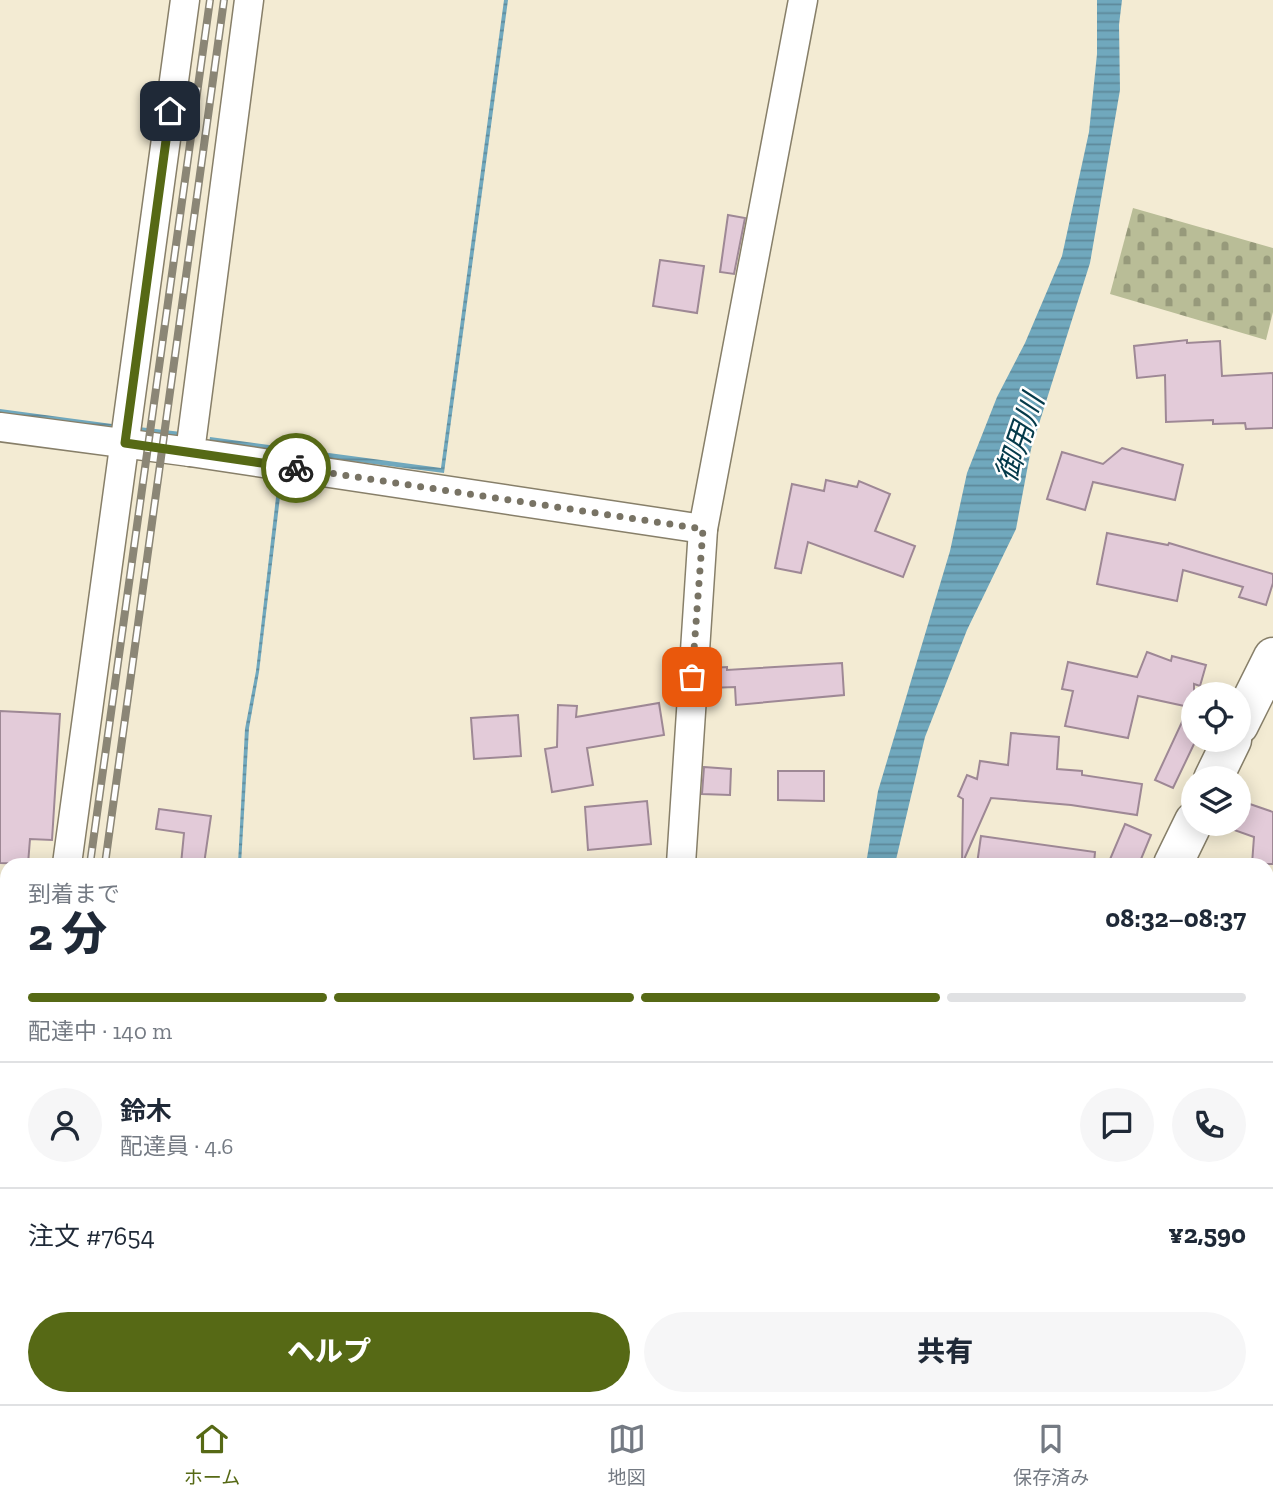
<!DOCTYPE html>
<html lang="ja">
<meta charset="utf-8">
<style>
:root{--surface:#fff;--page:#f6f6f7;--text:#1f2937;--muted:#747a83;--line:#e0e1e3;--accent:#566915}
body{margin:0;font-family:"Zilla Slab","Noto Sans JP",serif;background:var(--page);color:var(--text);height:100vh;display:flex;flex-direction:column;font-size:26px;white-space:nowrap}
*{box-sizing:border-box;margin:0}
p{font-size:23px;color:var(--muted)}
.icon{flex:none;width:38px;height:38px;fill:none;stroke:currentColor;stroke-width:2;stroke-linecap:round;stroke-linejoin:round}
.map{position:relative;flex:1;overflow:hidden}
.panel{position:absolute;left:0px;top:858px;width:1274px;height:548px;display:flex;flex-direction:column;background:var(--surface);border-radius:21px 21px 0 0;box-shadow:0 4px 18px #0003}
.panel>*{flex:none}
.controls{position:absolute;left:1181px;top:682px;display:grid;gap:14px}
.controls a{display:grid;place-items:center;width:70px;height:70px;border-radius:50%;background:var(--surface);box-shadow:0 4px 18px #0003;font-size:35px}
.pin{position:absolute;display:grid;place-items:center;width:60px;height:60px;color:#fff;margin:-30px;border-radius:14px;box-shadow:0 4px 10px #0006}
.courier{position:absolute;display:grid;place-items:center;width:70px;height:70px;margin:-35px;border:5px solid #566915;border-radius:50%;background:#fff;color:#222;box-shadow:0 2px 9px #0007}
.headline em{font-style:normal;font-weight:800}
.headline div{display:flex;flex-direction:column-reverse}
.headline{display:flex;align-items:center;justify-content:space-between;height:119px;padding:0 28px}
h1{font-size:46px;font-weight:800;line-height:52px}
.bar{display:grid;grid-template-columns:repeat(4,1fr);gap:10px 7px;align-content:center;height:84px;padding:0 28px}
.bar i{height:9px;border-radius:5px;background:var(--line)}
.bar .selected{background:var(--accent)}
.bar p{grid-column:span 4}
.line{display:flex;align-items:center;gap:18px;padding:0 28px;border-top:2px solid var(--line)}
.line div{flex:1}
.round{display:grid;place-items:center;flex:none;width:74px;height:74px;border-radius:37px;background:var(--page)}
.primary-button{display:flex;gap:14px;margin-top:auto;padding:14px 28px}
.primary-button a{flex:1;height:80px;border-radius:42px;background:var(--accent);color:#fff;font-size:28px;font-weight:800;line-height:80px;text-align:center}
.primary-button a+a{background:var(--page);color:var(--text)}
.tabs{display:flex;justify-content:space-around;align-items:center;height:98px;border-top:2px solid var(--line);background:var(--surface);font-size:19px;color:var(--muted)}
.tabs a{display:grid;justify-items:center;gap:4px}
.tabs .selected{color:var(--accent)}
.map>svg:first-child{display:block}
.built{fill:#e9dec0}
.grass{fill:url(#grass-tufts)}
.cemetery{fill:url(#cemetery-stones)}
.water{fill:url(#water-rules)}
.lines{fill:none;stroke-linecap:round;stroke-linejoin:round}
.stream{stroke:#70a8bd;stroke-width:7}
.building{fill:#e3cbd9;stroke:#9e8895;stroke-width:2}
.street-casing{stroke:#877f69;stroke-width:31}
.secondary-casing{stroke:#877f69;stroke-width:41}
.primary-casing{stroke:#fff;stroke-width:41}
.street{stroke:#fff;stroke-width:28}
.secondary{stroke:#fff;stroke-width:38}
.primary{stroke:#fbcbb5;stroke-width:38}
.rail-casing{stroke:#8b8676;stroke-width:8}
.rail{stroke:#fff;stroke-width:5;stroke-dasharray:16;stroke-linecap:butt}
.done{stroke:#787364;stroke-width:7;stroke-dasharray:0 12.6}
.route{stroke:#566915;stroke-width:9}
.labels{text-anchor:middle;dominant-baseline:central;stroke-width:5;stroke-linejoin:round;paint-order:stroke}
.water-label{font-size:30px;font-style:italic;fill:#053a4a;stroke:#fff}
</style>
<div class="map">
<svg width="1273" height="1404" viewBox="0 0 1273 1404">
<defs>
<pattern id="grass-tufts" width="24" height="20" patternUnits="userSpaceOnUse" patternTransform="scale(1.75)"><rect width="24" height="20" fill="#b9bd97"/><path d="M3 7l-1-3M5 7V3M7 7l1-3M15 17l-1-3M17 17v-4M19 17l1-3" fill="none" stroke="#979a7b"/></pattern>
<pattern id="cemetery-stones" width="16" height="16" patternUnits="userSpaceOnUse" patternTransform="scale(1.75)"><rect width="16" height="16" fill="#b9bd97"/><path d="M2 7V4a2 2 0 0 1 4 0v3zM10 15v-3a2 2 0 0 1 4 0v3z" fill="#979a7b"/></pattern>
<pattern id="water-rules" width="6" height="5" patternUnits="userSpaceOnUse" patternTransform="scale(1.75)"><rect width="6" height="5" fill="#70a8bd"/><path d="M0 2.5h6" fill="none" stroke="#5d899a"/></pattern>
</defs>
<rect width="100%" height="100%" fill="#f3ebd3"/>
<g class="built">
<path d="M 1267,898 L 1273,898 L 1273,1064 L 1267,1063 Z"/>
<path d="M 0,996 L 7,997 L 7,1165 L 0,1217 Z"/>
</g>
<path class="grass" d="M 0,1149 L 7,1150 L 7,1233 L 1,1272 L 0,1233 L 6,1186 L 0,1186 Z"/>
<path class="cemetery" d="M 1133,208 L 1273,248 L 1273,312 L 1266,340 L 1110,294 Z"/>
<g class="water">
<path d="M 504,0 L 508,0 L 444,473 L 209,443 L 210,437 L 441,468 Z"/>
<path d="M 1097,0 L 1122,0 L 1119,25 L 1120,90 L 1090,263 L 1031,449 L 1016,529 L 967,630 L 925,737 L 895,864 L 866,864 L 878,791 L 950,551 L 967,473 L 997,397 L 1025,343 L 1062,256 L 1089,132 L 1097,54 Z"/>
<path d="M 0,409 L 112,424 L 111,429 L 0,415 Z"/>
<path d="M 278,480 L 282,480 L 259,672 L 249,728 L 241,864 L 238,864 L 245,729 L 256,671 Z"/>
<path d="M 632,1398 L 694,1398 L 687,1404 L 631,1404 Z"/>
</g>
<g class="lines">
<path class="stream" d="M 134,430 L 185,436"/>
</g>
<g class="building">
<path d="M 728,215 L 745,218 L 734,274 L 720,272 Z"/>
<path d="M 660,260 L 704,266 L 697,313 L 653,306 Z"/>
<path d="M 1187,340 L 1187,343 L 1220,341 L 1222,376 L 1273,373 L 1273,428 L 1246,429 L 1245,423 L 1213,424 L 1213,420 L 1166,422 L 1165,375 L 1137,378 L 1134,346 Z"/>
<path d="M 1122,448 L 1183,465 L 1175,500 L 1093,482 L 1085,510 L 1047,499 L 1062,452 L 1103,464 Z"/>
<path d="M 826,480 L 857,487 L 859,481 L 890,494 L 875,531 L 915,546 L 903,577 L 808,542 L 801,573 L 775,568 L 792,484 L 824,491 Z"/>
<path d="M 1107,533 L 1168,545 L 1169,543 L 1273,574 L 1273,583 L 1266,605 L 1239,597 L 1243,587 L 1183,570 L 1177,601 L 1097,584 Z"/>
<path d="M 1147,652 L 1171,661 L 1172,656 L 1206,665 L 1200,686 L 1194,684 L 1194,744 L 1173,788 L 1155,780 L 1189,707 L 1138,696 L 1128,738 L 1065,726 L 1073,691 L 1062,689 L 1068,662 L 1137,677 Z"/>
<path d="M 842,663 L 844,695 L 736,705 L 735,687 L 709,688 L 711,668 L 727,667 L 727,670 Z"/>
<path d="M 659,703 L 664,735 L 587,748 L 593,785 L 552,792 L 545,749 L 557,747 L 558,705 L 577,706 L 576,717 Z"/>
<path d="M 0,711 L 60,714 L 52,840 L 30,839 L 28,864 L 0,863 Z"/>
<path d="M 518,715 L 521,756 L 474,759 L 471,718 Z"/>
<path d="M 1011,733 L 1059,737 L 1057,769 L 1082,771 L 1082,775 L 1142,784 L 1137,815 L 1071,805 L 991,798 L 962,864 L 963,799 L 958,796 L 967,775 L 977,779 L 980,761 L 1008,765 Z"/>
<path d="M 704,767 L 731,769 L 730,795 L 702,794 Z"/>
<path d="M 778,771 L 824,771 L 824,801 L 778,800 Z"/>
<path d="M 647,801 L 651,844 L 588,850 L 585,807 Z"/>
<path d="M 1244,802 L 1273,812 L 1273,864 L 1252,864 L 1254,837 L 1234,830 L 1236,824 L 1239,824 Z"/>
<path d="M 159,809 L 211,816 L 204,864 L 181,864 L 184,833 L 156,829 Z"/>
<path d="M 1125,824 L 1151,835 L 1139,864 L 1108,864 Z"/>
<path d="M 981,836 L 1095,852 L 1094,864 L 977,864 Z"/>
</g>
<g class="lines">
<g class="street-casing">
<g id="street">
<path d="M 249,0 L 190,452 L 703,529"/>
<path d="M 0,427 L 190,452"/>
<path d="M 67,864 L 185,0"/>
<path d="M 681,864 L 703,529 L 803,0"/>
<path d="M 1267,1232 L 1273,1227"/>
<path d="M 163,1398 L 179,1404"/>
<path d="M 1257,1398 L 1257,1404"/>
<path d="M 55,1404 L 56,1398"/>
<path d="M 135,1404 L 137,1398"/>
<path d="M 401,1404 L 404,1398"/>
<path d="M 1005,1404 L 1014,1398"/>
</g>
</g>
<g class="secondary-casing">
<g id="secondary">
<path d="M 1239,725 L 1273,657"/>
<path d="M 1213,779 L 1232,740"/>
<path d="M 1173,864 L 1194,821"/>
<path d="M 897,1404 L 901,1398"/>
</g>
</g>
<g class="primary-casing">
<g id="primary">
<path d="M 0,963 L 7,963"/>
<path d="M 1267,1258 L 1273,1261"/>
</g>
</g>
<use href="#street" class="street"/>
<use href="#secondary" class="secondary"/>
<use href="#primary" class="primary"/>
<g class="rail-casing">
<g id="rail">
<path d="M 90,864 L 210,0"/>
<path d="M 105,864 L 224,0"/>
<path d="M 16,1404 L 16,1398"/>
<path d="M 30,1404 L 31,1398"/>
</g>
</g>
<use href="#rail" class="rail"/>
</g>
<g class="lines">
<path class="done" d="M 296,468 L 703,529 L 692,677"/>
<path class="route" d="M 170,111 L 125,443 L 296,468"/>
</g>
<g class="labels">
<g class="water-label">
<text transform="translate(1020 438) rotate(-71)">御用川</text>
</g>
</g>
</svg>
<div class="controls">
<a><svg class="icon" aria-label="locate" viewBox="0 0 24 24"><circle cx="12" cy="12" r="6"/><path d="M12 2v4M12 18v4M2 12h4M18 12h4"/></svg></a>
<a><svg class="icon" aria-label="layers" viewBox="0 0 24 24"><path d="M12 4l9 5-9 5-9-5zM3 14l9 5 9-5"/></svg></a>
</div>
<div class="pin" style="left:692px;top:677px;background:#ea580c"><svg class="icon" aria-label="bag" viewBox="0 0 24 24"><path d="M5 8h14l-1 12H6zM9 8a3 3 0 0 1 6 0"/></svg></div>
<div class="pin" style="left:170px;top:111px;background:#1f2937"><svg class="icon" aria-label="home" viewBox="0 0 24 24"><path d="M3 11l9-7 9 7M6 9v11h12V9"/></svg></div>
<div class="courier" style="left:296px;top:468px"><svg class="icon" aria-label="bike" viewBox="0 0 24 24"><circle cx="6" cy="16" r="4"/><circle cx="18" cy="16" r="4"/><path d="M6 16l4-8h5l3 8M10 8l3 8H6M13 5h3"/></svg></div>
<section class="panel">
<div class="headline"><div><h1>2 分</h1><p>到着まで</p></div><em>08:32–08:37</em></div>
<div class="bar"><i class="selected"></i><i class="selected"></i><i class="selected"></i><i></i><p>配達中 · 140 m</p></div>
<div class="line" style="height:126px"><a class="round"><svg class="icon" aria-label="person" viewBox="0 0 24 24"><circle cx="12" cy="8" r="4"/><path d="M4 21q1-7 8-7t8 7"/></svg></a><div><b>鈴木</b><p>配達員 · 4.6</p></div><a class="round"><svg class="icon" aria-label="chat" viewBox="0 0 24 24"><path d="M4 5h16v11H9l-5 4z"/></svg></a><a class="round"><svg class="icon" aria-label="phone" viewBox="0 0 24 24"><path d="M5 4h4l2 5-3 2q2 4 5 5l2-3 5 2v4C11 20 4 13 5 4z"/></svg></a></div>
<div class="line" style="height:91px"><div>注文 #7654</div><b>¥2,590</b></div>
<div class="primary-button"><a>ヘルプ</a><a>共有</a></div>
</section>
</div>
<nav class="tabs">
<a class="selected"><svg class="icon" aria-label="home" viewBox="0 0 24 24"><path d="M3 11l9-7 9 7M6 9v11h12V9"/></svg>ホーム</a>
<a><svg class="icon" aria-label="map" viewBox="0 0 24 24"><path d="M3 6l6-2 6 2 6-2v14l-6 2-6-2-6 2zM9 4v14M15 6v14"/></svg>地図</a>
<a><svg class="icon" aria-label="saved" viewBox="0 0 24 24"><path d="M7 4h10v16l-5-4-5 4z"/></svg>保存済み</a>
</nav>
